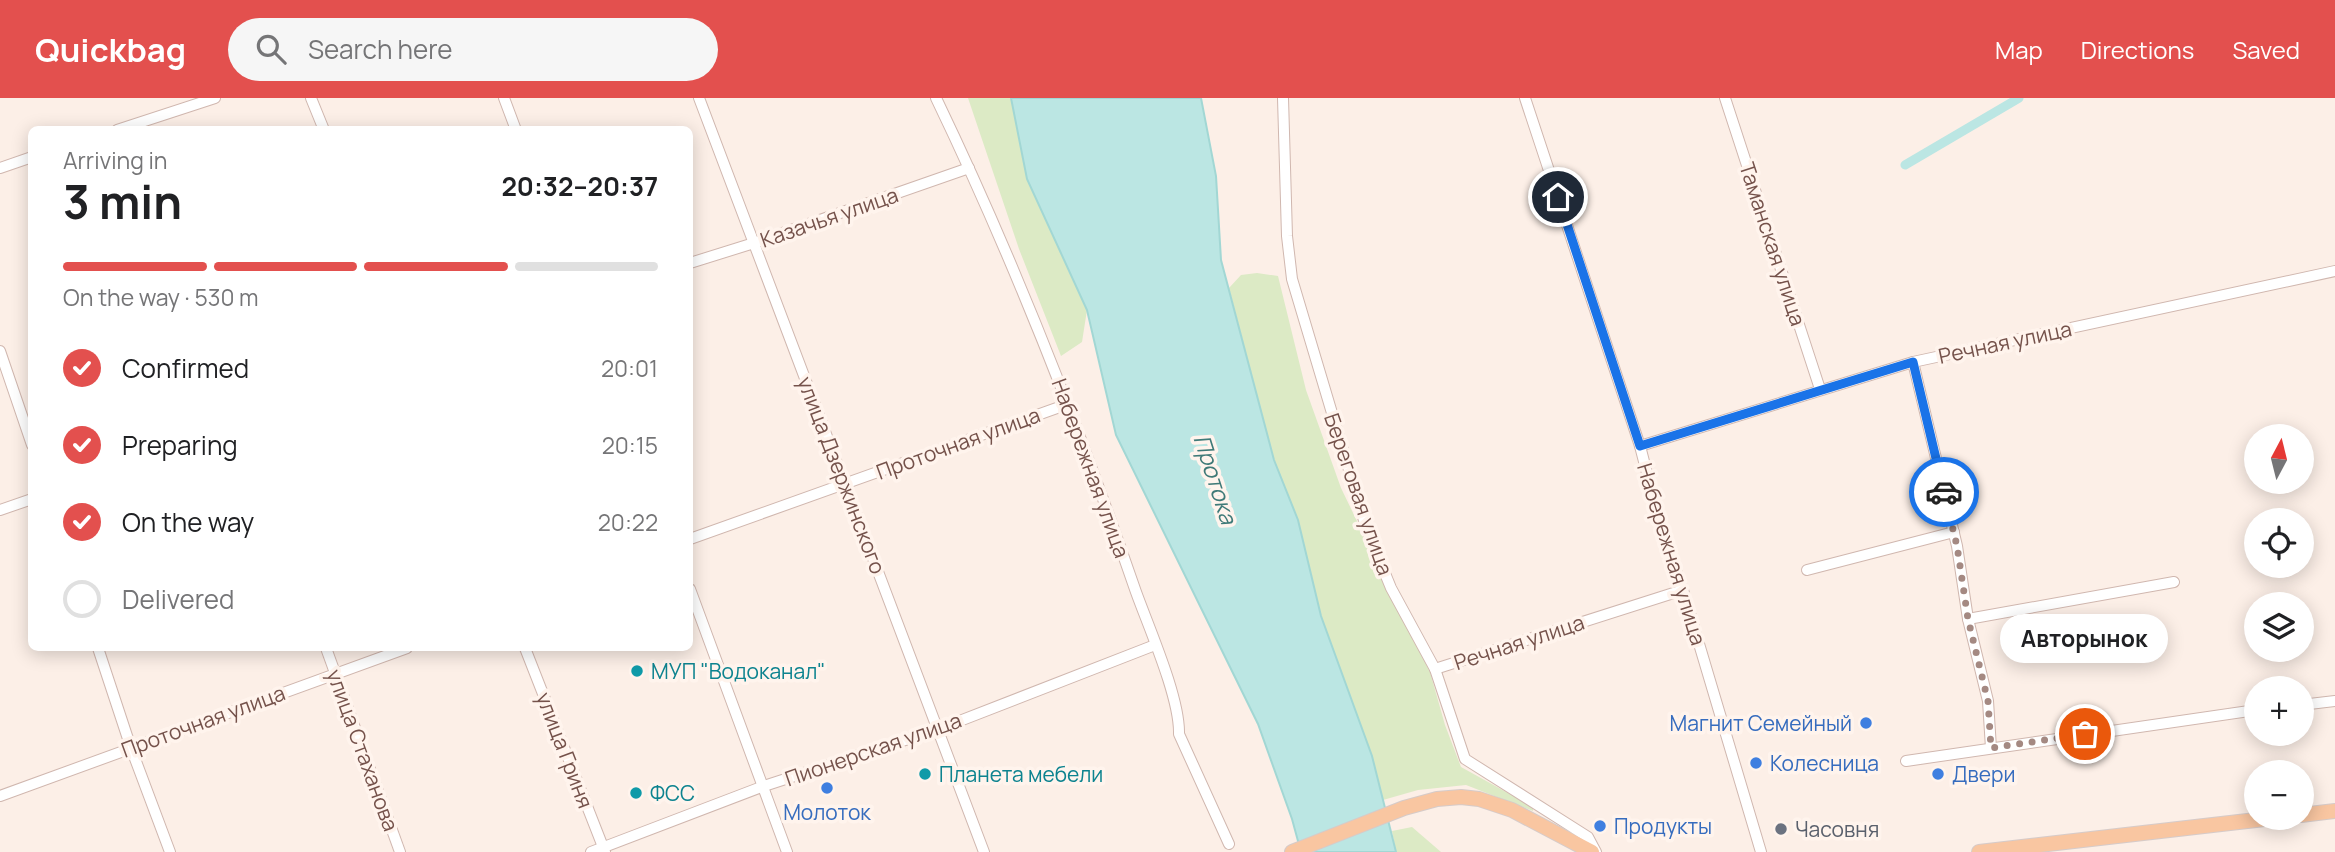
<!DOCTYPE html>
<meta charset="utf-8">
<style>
:root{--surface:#fff;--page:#f6f6f6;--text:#202124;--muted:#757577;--line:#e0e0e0;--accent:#e3504e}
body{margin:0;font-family:Manrope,sans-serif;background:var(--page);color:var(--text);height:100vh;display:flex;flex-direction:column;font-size:26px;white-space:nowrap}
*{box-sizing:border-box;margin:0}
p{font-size:23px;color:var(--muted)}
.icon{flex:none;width:38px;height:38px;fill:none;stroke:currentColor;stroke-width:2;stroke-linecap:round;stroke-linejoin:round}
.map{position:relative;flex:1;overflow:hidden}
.panel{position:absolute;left:28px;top:28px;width:665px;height:525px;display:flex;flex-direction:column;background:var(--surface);border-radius:10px;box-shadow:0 4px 18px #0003}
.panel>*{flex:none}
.needle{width:46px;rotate:7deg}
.tools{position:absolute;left:2244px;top:326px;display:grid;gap:14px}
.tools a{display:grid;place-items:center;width:70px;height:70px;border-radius:50%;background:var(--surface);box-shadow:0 4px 18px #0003;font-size:35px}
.pin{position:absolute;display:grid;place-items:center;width:60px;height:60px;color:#fff;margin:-30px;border:4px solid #fff;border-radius:50%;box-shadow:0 2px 7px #0007}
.courier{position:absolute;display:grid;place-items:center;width:70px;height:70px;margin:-35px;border:5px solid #1a73e8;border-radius:50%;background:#fff;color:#222;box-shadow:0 2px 9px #0007}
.bubble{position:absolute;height:49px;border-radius:24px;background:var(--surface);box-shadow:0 4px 18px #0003;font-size:23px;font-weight:700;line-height:49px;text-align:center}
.head em{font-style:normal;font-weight:700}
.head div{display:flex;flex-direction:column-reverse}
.head{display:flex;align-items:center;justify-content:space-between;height:119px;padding:0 35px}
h1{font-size:46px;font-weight:700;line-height:52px}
.bar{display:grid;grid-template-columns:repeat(4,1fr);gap:10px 7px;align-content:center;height:84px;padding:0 35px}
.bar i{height:9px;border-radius:5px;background:var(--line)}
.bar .selected{background:var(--accent)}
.bar p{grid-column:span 4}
ol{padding:0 35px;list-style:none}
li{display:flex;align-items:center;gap:21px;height:77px}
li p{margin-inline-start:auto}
li .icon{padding:7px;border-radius:50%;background:var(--accent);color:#fff;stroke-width:4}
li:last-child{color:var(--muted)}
li i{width:38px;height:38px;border:4px solid var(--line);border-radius:50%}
header{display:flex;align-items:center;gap:42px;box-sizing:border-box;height:98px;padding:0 35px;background:var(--accent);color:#fff}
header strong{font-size:33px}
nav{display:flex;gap:38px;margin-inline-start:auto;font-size:24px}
.search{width:490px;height:63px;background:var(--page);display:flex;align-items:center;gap:18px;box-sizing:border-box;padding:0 24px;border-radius:38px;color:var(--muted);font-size:26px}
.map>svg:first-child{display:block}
.green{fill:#dceac5}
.water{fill:#bbe6e3;stroke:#a2d7d4;stroke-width:2}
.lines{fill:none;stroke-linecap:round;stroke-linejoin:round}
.canal{stroke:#bbe6e3;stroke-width:9}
.minor-casing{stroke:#d0b7af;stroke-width:12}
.major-casing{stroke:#d6cbc9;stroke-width:16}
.minor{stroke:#fff;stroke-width:10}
.major{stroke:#f9c6a1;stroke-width:14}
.done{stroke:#a48982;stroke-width:7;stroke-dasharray:0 12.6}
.route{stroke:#1a73e8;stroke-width:9}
.culture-dot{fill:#0f9aa8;stroke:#fff4ed;stroke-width:2.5}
.shop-dot{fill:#3f7fe0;stroke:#fff4ed;stroke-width:2.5}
.worship-dot{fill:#6b7280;stroke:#fff4ed;stroke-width:2.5}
.labels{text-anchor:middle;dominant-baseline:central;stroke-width:7;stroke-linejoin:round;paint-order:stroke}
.street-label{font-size:21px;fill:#75524b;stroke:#fff4ed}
.culture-label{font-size:21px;fill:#0d838f;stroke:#fff4ed;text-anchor:start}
.shop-label{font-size:21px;fill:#366cbe;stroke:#fff4ed;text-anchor:start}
.worship-label{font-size:21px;fill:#5b616d;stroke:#fff4ed;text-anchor:start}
.water-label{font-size:23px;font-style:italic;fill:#3f7a78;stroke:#fff4ed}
</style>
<header>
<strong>Quickbag</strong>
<div class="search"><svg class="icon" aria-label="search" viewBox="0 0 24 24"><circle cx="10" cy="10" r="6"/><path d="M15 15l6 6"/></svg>Search here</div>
<nav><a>Map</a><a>Directions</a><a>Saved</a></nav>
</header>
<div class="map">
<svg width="2335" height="754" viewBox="0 0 2335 754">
<rect width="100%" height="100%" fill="#fcefe7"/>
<g class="green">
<path d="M 968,0 L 1011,0 L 1027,81 L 1087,212 L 1082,244 L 1061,258 L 1019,151 Z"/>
<path d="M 1257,175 L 1278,178 L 1306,292 L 1341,390 L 1430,574 L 1445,627 L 1461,669 L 1533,709 L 1533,713 L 1466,687 L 1418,692 L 1383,702 L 1372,658 L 1321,518 L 1298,422 L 1274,362 L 1229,190 L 1241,177 Z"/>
<path d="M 1412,729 L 1441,754 L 1396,754 L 1392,733 Z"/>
</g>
<path class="water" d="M 1011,0 L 1201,0 L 1216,78 L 1221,162 L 1274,362 L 1298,422 L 1321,518 L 1372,658 L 1396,754 L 1301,754 L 1292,721 L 1258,626 L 1116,337 L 1087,212 L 1027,81 Z"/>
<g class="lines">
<path class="canal" d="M 1905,67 L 2019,0"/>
<g class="minor-casing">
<g id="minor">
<path d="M 311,0 L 324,32"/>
<path d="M 504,0 L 516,32"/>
<path d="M 699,0 L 984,754"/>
<path d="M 936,0 C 1013,160 1078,326 1136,494 C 1149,530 1180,600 1179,636 L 1229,746"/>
<path d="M 1283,0 L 1287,138 L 1292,181 L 1366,429 L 1391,490 L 1435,571 L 1465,661 L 1588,739 L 1596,754"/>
<path d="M 1525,0 L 1640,348 L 1662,433 L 1683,492 L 1761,754"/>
<path d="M 1725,0 L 1820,291"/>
<path d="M 117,32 L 215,0"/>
<path d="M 0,70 L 32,59"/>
<path d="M 690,165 L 754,145 L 969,70"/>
<path d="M 0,253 L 32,347"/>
<path d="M 1913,264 L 1957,448 L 1968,521 L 1988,603 L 1991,650"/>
<path d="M 1640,348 L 1913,264 L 2335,173"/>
<path d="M 0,412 L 32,401"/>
<path d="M 690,441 L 1068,306"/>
<path d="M 1807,472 L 1954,434"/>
<path d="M 690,491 L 787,754"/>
<path d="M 1968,521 L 2174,484"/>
<path d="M 98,550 L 131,650 L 170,754"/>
<path d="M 326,550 L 400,754"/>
<path d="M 525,550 L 605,754"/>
<path d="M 1435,571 L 1683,492"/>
<path d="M 2301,607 L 2335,603"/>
<path d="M 1906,663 L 2256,612"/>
<path d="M 0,698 L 407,550"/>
<path d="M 591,754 L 764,688 L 939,631 L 1155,547"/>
</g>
</g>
<g class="major-casing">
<g id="major">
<path d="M 2301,717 L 2335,713"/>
<path d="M 1292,754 L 1404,710 L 1437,701 L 1461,699 L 1479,701 L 1512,712 L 1592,754"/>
<path d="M 1979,754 L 2282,719"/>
</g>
</g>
<use href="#minor" class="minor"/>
<use href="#major" class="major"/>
</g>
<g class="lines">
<path class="done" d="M 1944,394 L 1957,448 L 1968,521 L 1988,603 L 1991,650 L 2085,636"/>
<path class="route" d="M 1558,99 L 1640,348 L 1913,264 L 1944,394"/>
</g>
<g class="culture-dot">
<circle cx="637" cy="573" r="7"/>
<circle cx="925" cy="676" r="7"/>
<circle cx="636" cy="695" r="7"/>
</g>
<g class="shop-dot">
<circle cx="1866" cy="625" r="7"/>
<circle cx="1756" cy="665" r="7"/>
<circle cx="1938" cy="676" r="7"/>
<circle cx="827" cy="690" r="7"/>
<circle cx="1600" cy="728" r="7"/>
</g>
<circle class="worship-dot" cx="1781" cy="731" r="7"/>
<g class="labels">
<g class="street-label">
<text transform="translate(829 119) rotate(-19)">Казачья улица</text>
<text transform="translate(1773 146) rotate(72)">Таманская улица</text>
<text transform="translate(2005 244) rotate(-12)">Речная улица</text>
<text transform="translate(958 345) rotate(-20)">Проточная улица</text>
<text transform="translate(1091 370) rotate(70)">Набережная улица</text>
<text transform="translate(842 377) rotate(69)">улица Дзержинского</text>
<text transform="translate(1359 396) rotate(71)">Береговая улица</text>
<text transform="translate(1672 456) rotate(73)">Набережная улица</text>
<text transform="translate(1519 544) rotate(-18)">Речная улица</text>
<text transform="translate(203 623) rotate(-20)">Проточная улица</text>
<text transform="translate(873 651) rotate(-19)">Пионерская улица</text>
<text transform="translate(363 652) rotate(70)">улица Стаханова</text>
<text transform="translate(565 652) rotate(69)">улица Гриня</text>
</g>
<g class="culture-label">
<text x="651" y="573">МУП "Водоканал"</text>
<text x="939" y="676">Планета мебели</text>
<text x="650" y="695">ФСС</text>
</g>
<g class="shop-label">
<text x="1852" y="625" text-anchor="end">Магнит Семейный</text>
<text x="1770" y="665">Колесница</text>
<text x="1952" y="676">Двери</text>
<text x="827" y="714" text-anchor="middle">Молоток</text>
<text x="1614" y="728">Продукты</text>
</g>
<g class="worship-label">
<text x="1795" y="731">Часовня</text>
</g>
<g class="water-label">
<text transform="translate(1216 381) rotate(72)">Протока</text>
</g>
</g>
</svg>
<div class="tools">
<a><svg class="needle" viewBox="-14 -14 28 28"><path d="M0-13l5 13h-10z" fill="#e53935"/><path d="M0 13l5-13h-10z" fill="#757577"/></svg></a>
<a><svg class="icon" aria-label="locate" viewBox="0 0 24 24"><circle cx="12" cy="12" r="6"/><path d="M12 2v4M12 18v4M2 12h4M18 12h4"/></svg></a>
<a><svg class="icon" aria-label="layers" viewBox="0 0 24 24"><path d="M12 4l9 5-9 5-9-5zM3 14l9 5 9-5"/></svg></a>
<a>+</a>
<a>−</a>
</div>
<div class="pin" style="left:2085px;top:636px;background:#ea580c"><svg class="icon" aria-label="bag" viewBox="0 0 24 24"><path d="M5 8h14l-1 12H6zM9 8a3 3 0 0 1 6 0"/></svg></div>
<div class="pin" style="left:1558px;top:99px;background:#1f2937"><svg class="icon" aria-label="home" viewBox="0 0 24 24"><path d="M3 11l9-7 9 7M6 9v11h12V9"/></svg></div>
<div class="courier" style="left:1944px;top:394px"><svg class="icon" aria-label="car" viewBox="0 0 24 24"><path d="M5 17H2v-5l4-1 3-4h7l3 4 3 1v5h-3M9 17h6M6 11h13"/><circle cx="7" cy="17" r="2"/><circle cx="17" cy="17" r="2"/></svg></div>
<div class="bubble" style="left:2000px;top:516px;width:168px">Авторынок</div>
<section class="panel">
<div class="head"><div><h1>3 min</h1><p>Arriving in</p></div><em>20:32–20:37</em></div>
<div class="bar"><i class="selected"></i><i class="selected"></i><i class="selected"></i><i></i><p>On the way · 530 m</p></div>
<ol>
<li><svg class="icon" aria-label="check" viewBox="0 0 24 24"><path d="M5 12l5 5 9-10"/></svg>Confirmed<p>20:01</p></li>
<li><svg class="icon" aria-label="check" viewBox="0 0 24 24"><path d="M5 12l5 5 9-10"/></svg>Preparing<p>20:15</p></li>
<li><svg class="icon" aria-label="check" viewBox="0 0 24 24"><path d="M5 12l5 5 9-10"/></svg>On the way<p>20:22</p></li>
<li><i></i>Delivered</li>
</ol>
</section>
</div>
